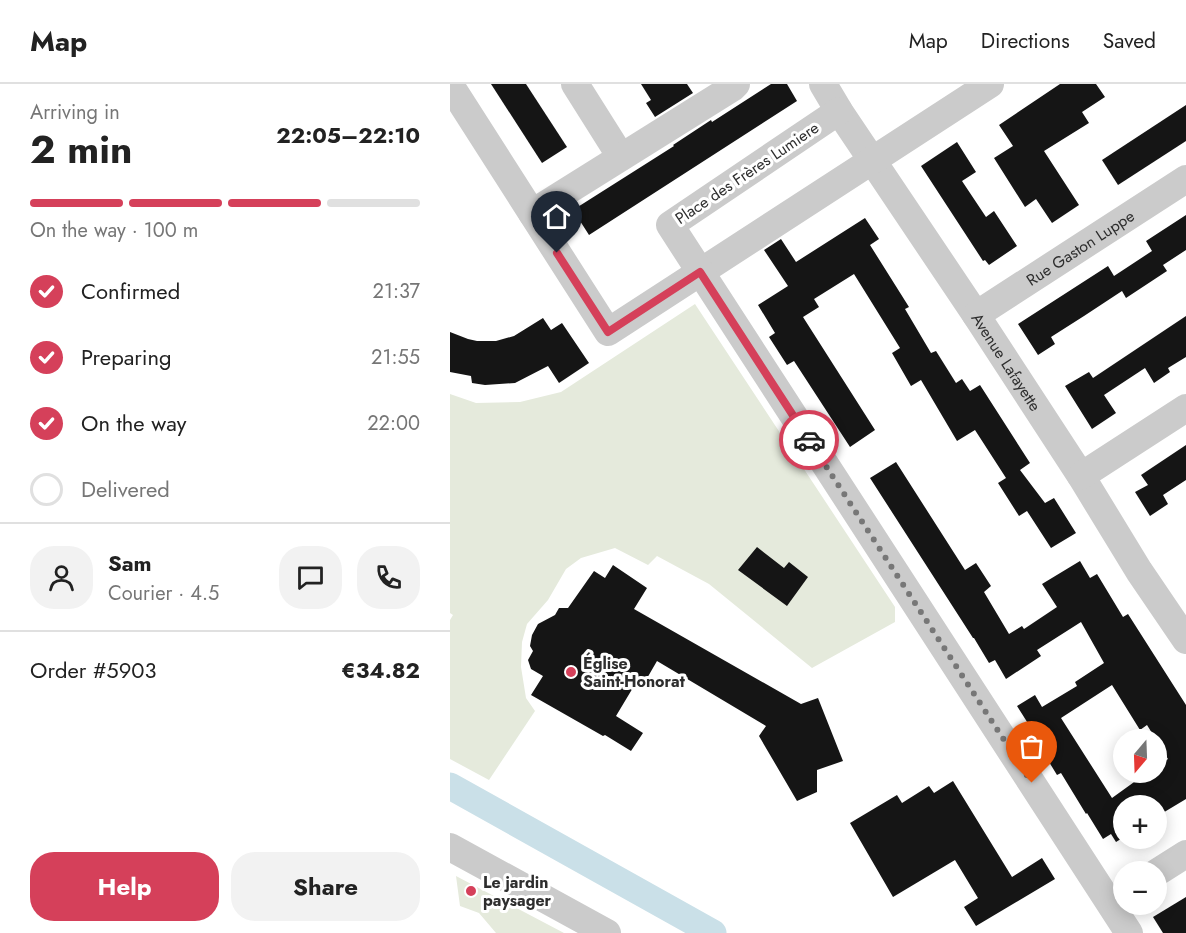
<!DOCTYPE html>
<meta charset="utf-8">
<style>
:root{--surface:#fff;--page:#f2f2f2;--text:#222;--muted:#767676;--line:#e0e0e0;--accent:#d5405a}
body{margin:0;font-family:Jost,sans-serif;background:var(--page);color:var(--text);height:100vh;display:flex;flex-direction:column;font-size:22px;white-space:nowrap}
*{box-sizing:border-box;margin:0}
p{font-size:20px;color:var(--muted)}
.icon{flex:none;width:33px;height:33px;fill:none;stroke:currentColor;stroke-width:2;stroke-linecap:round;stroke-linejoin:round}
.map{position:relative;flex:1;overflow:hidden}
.side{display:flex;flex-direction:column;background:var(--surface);width:450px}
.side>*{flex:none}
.needle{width:39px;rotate:199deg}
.fabs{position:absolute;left:663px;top:645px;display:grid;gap:12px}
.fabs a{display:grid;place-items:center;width:54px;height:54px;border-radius:50%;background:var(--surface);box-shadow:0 3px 15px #0003;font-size:30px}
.pin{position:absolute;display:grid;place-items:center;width:51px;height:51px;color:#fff;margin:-62px -26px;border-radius:50% 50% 50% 0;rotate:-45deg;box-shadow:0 0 6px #0007}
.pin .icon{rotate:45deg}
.courier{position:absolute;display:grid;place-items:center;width:60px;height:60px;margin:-30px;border:4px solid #d5405a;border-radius:50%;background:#fff;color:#222;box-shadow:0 2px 8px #0007}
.head em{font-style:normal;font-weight:700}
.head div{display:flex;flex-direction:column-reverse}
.head{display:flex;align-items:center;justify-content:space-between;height:102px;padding:0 30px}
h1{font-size:39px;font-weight:700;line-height:45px}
.bar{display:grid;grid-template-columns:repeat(4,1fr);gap:9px 6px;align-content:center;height:72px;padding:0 30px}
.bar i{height:8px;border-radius:4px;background:var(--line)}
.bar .current{background:var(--accent)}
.bar p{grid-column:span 4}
.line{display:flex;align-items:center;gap:15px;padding:0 30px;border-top:2px solid var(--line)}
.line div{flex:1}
.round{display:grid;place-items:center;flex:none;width:63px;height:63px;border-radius:24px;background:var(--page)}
ol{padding:0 30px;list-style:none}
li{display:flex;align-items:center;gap:18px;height:66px}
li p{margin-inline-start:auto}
li .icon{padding:6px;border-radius:50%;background:var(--accent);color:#fff;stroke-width:4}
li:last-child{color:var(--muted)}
li i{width:33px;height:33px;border:3px solid var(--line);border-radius:50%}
.button{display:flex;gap:12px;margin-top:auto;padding:12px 30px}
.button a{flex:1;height:69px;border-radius:24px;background:var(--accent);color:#fff;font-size:24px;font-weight:700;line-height:69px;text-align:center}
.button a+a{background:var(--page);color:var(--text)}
header{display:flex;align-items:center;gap:36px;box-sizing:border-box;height:84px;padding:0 30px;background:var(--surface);border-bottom:2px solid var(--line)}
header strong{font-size:28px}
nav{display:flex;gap:33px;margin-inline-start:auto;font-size:21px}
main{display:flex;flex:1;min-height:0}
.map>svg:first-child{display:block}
.green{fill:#e5eadc}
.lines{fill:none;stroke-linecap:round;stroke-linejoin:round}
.canal{stroke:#cae0e8;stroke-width:27}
.building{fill:#151515;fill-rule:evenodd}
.minor{stroke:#cbcbcb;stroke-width:28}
.done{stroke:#777;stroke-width:6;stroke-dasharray:0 10.8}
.route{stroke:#d5405a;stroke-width:8}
.poi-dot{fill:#d5405a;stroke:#fff;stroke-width:2}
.labels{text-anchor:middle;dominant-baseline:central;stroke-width:6;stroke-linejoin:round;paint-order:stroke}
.street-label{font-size:16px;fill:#2e2e2e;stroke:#fff}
.poi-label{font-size:16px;font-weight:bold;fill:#2e2e2e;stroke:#fff;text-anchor:start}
</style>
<header>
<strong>Map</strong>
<nav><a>Map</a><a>Directions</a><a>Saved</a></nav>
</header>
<main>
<section class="side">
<div class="head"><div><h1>2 min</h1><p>Arriving in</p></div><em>22:05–22:10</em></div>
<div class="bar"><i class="current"></i><i class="current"></i><i class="current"></i><i></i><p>On the way · 100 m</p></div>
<ol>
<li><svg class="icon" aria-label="check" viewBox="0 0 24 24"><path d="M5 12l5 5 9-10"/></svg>Confirmed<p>21:37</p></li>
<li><svg class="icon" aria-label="check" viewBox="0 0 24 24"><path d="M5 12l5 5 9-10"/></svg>Preparing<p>21:55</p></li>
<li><svg class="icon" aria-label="check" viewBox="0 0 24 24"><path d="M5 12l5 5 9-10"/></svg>On the way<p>22:00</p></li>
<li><i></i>Delivered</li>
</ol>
<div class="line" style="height:108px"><a class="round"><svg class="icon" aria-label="person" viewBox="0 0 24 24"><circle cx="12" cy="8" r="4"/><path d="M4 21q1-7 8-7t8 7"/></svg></a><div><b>Sam</b><p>Courier · 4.5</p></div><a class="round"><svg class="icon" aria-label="chat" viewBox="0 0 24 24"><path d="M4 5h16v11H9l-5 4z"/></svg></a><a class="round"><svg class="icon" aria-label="phone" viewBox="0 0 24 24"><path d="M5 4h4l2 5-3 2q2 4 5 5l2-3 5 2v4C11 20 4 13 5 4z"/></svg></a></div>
<div class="line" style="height:78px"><div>Order #5903</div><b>€34.82</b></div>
<div class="button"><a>Help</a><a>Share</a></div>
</section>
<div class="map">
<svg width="736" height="849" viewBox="0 0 736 849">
<rect width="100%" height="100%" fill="#fff"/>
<g class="green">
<path d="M 245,220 L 445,523 L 445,538 L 362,584 L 259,500 L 207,472 L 198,481 L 165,464 L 131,474 L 116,485 L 98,516 L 77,540 L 72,558 L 71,583 L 76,614 L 85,627 L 39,696 L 0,675 L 0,536 L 3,531 L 0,529 L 0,310 L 26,319 L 70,318 L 111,308 Z"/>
<path d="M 6,792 L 114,849 L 46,849 L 29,829 L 10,822 Z"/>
</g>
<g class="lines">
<path class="canal" d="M 0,702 L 263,849"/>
</g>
<g class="building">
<path d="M 41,0 L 76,0 L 117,63 L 92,79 Z"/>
<path d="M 191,0 L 237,0 L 243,9 L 205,33 L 196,19 L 201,16 Z"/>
<path d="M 321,0 L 337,0 L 347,17 L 139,151 L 123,126 L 224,62 L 223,61 L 261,36 L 262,38 Z"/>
<path d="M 610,0 L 646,0 L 655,13 L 632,28 L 639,39 L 594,67 L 629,121 L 602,139 L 586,115 L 575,123 L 544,74 L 563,62 L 549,41 Z"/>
<path d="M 736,21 L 736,57 L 668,101 L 652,76 Z"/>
<path d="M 507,58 L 526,88 L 512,97 L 536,133 L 544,127 L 567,162 L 539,181 L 535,176 L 533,177 L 471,82 Z"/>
<path d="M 736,131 L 736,166 L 713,181 L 717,187 L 676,214 L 672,207 L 634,232 L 601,253 L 605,260 L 588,271 L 568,240 L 658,182 L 664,192 L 702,167 L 696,157 Z"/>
<path d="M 415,134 L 429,155 L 420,161 L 459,223 L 455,225 L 481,269 L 486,267 L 506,299 L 512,295 L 520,307 L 530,301 L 580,379 L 570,386 L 595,419 L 604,414 L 626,449 L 601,464 L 577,427 L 569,432 L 548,399 L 556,394 L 525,346 L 507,357 L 471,296 L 461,302 L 442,269 L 450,264 L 404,190 L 364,215 L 369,223 L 353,233 L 425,346 L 400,363 L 344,277 L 337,281 L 319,253 L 325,249 L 308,221 L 338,202 L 314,166 L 331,155 L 346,178 Z"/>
<path d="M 736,232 L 736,273 L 718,284 L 720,288 L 704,299 L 695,284 L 654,311 L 666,329 L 642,345 L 615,302 L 639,288 L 643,294 Z"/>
<path d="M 93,234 L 101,246 L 112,239 L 139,279 L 109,299 L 98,282 L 65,299 L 35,301 L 22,299 L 21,292 L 0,288 L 0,248 L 18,255 L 27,257 L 46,257 L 64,252 Z"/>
<path d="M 736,361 L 736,396 L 713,411 L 718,420 L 700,432 L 685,408 L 698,401 L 691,391 Z"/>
<path d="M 446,378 L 515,486 L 526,479 L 541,502 L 534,508 L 559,550 L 572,542 L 574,545 L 607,523 L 592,500 L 630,477 L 640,494 L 647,490 L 673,533 L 678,530 L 736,621 L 736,715 L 706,733 L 706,722 L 674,722 L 674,753 L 666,758 L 661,750 L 653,755 L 637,729 L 636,730 L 611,689 L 607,691 L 596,673 L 598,671 L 567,622 L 585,611 L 592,623 L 627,602 L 625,598 L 654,579 L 631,538 L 587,566 L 591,572 L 556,595 L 545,576 L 539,579 L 524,554 L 523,554 L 420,394 ZM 662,601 L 690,646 L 697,641 L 718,675 L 706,683 L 706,688 L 698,688 L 662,714 L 611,634 Z"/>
<path d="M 307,463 L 334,484 L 339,478 L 358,493 L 337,522 L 288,486 Z"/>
<path d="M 163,481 L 197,504 L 184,525 L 351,620 L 368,614 L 393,677 L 367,686 L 367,708 L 347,717 L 309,652 L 316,642 L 207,577 L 196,596 L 190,592 L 166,632 L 193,649 L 181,667 L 155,651 L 153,652 L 81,611 L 93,592 L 81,585 L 78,576 L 83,567 L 80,562 L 82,551 L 88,540 L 105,531 L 109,524 L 118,524 L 144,487 L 155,494 Z"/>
<path d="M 503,697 L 562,793 L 592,774 L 605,795 L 526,842 L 514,823 L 528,814 L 505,776 L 443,813 L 400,739 L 447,711 L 452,719 L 479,702 L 484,709 Z"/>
<path d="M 736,813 L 736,849 L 713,849 L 703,833 Z"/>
</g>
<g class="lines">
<g class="minor">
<path d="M 125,0 L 171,73"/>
<path id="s1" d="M 373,0 L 389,27 L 526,231 L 631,392 L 689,487 L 736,556"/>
<path d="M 0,1 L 158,248 L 540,0"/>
<path d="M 389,27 L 220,141 L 679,849"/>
<path d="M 82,129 L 282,4 L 286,0"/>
<path id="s2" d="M 526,231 L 736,95"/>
<path d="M 631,392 L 736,324"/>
<path d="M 0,763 L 157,849"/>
<path d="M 706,789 L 736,770"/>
</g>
</g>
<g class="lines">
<path class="done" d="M 359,356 L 582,699"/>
<path class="route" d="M 107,169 L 158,248 L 250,188 L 359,356"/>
</g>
<g class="poi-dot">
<circle cx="121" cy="588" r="6"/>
<circle cx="21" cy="807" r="6"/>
</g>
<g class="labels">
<g class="street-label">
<text transform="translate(297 89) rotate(-34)">Place des Frères Lumiere</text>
<text stroke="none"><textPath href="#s2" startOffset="124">Rue Gaston Luppe</textPath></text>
<text stroke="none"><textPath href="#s1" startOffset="333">Avenue Lafayette</textPath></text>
</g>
<g class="poi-label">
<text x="133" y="579">Église<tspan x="133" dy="18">Saint-Honorat</tspan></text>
<text x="33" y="798">Le jardin<tspan x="33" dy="18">paysager</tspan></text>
</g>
</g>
</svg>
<div class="fabs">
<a><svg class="needle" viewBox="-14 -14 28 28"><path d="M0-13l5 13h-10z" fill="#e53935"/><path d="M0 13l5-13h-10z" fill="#767676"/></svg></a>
<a>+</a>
<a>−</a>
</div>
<div class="pin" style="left:582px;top:699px;background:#ea580c"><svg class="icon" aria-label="bag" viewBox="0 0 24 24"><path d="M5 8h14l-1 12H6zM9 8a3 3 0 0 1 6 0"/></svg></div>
<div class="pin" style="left:107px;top:169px;background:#1f2937"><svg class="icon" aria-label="home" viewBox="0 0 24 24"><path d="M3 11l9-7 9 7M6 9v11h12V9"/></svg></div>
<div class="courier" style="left:359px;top:356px"><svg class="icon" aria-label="car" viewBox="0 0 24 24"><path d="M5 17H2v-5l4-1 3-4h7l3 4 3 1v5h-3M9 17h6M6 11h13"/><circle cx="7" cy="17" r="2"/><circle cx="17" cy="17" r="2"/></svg></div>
</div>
</main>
